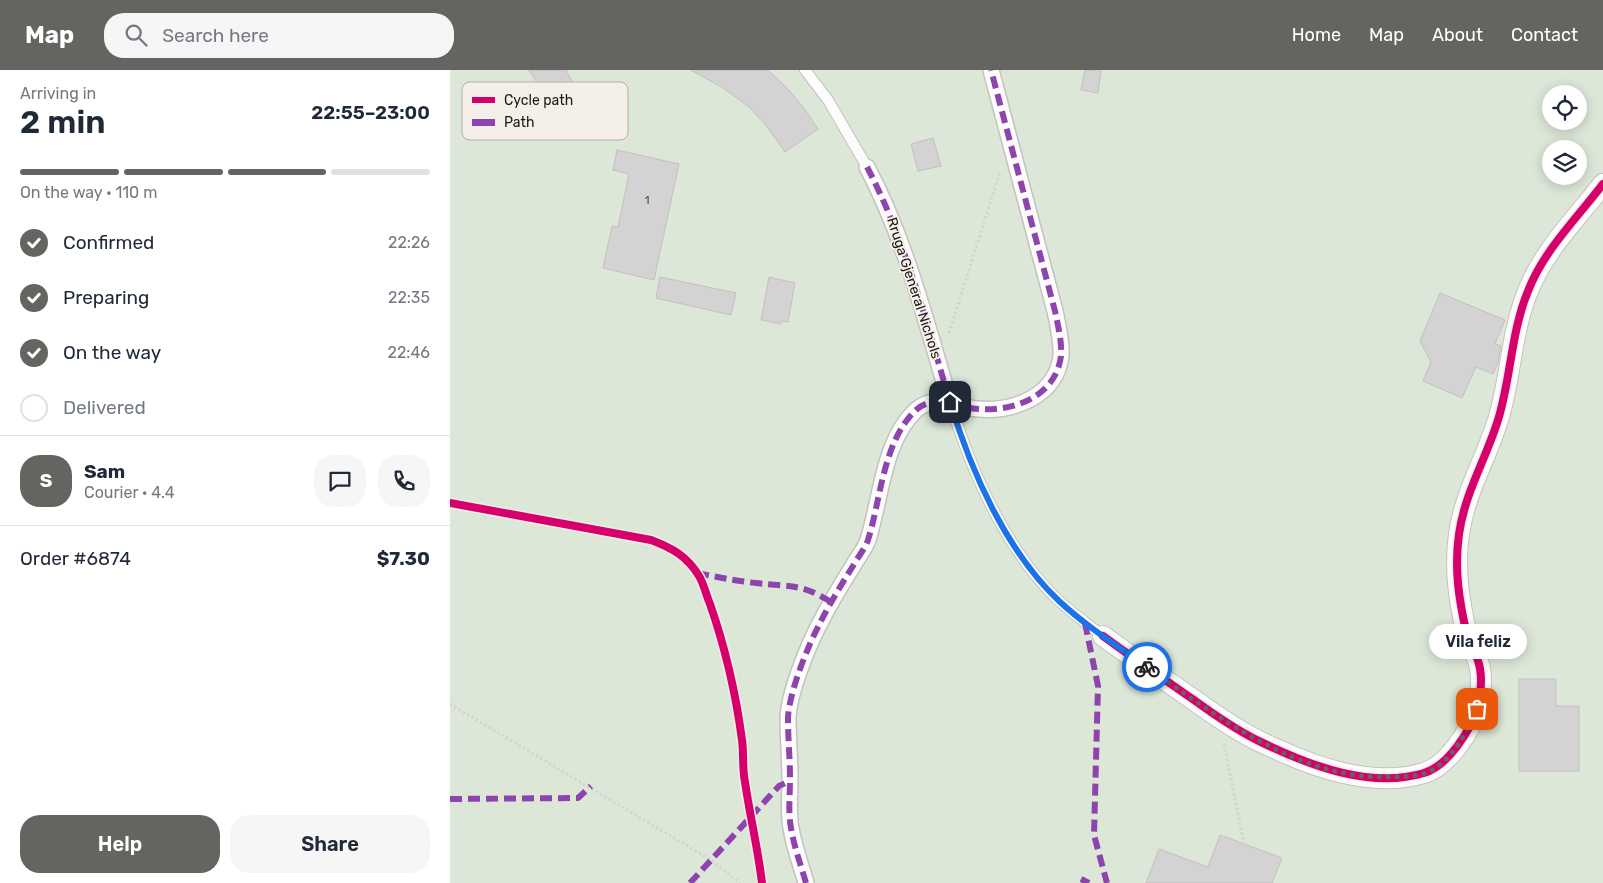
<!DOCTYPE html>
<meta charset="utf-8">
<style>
:root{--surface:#fff;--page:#f6f6f7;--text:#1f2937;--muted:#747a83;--line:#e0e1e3;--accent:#666461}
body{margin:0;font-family:Rubik,sans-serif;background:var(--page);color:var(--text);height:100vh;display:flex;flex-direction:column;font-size:19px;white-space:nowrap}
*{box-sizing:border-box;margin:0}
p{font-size:16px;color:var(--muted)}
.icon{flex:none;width:28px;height:28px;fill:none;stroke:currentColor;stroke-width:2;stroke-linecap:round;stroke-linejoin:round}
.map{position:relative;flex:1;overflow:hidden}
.side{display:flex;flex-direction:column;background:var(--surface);width:450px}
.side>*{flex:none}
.tools{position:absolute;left:1092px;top:15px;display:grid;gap:10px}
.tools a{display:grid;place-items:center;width:45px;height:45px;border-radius:50%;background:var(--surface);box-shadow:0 2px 12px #0003;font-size:25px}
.pin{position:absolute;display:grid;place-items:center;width:42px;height:42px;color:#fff;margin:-21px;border-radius:10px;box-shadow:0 2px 8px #0006}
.courier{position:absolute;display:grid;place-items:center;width:50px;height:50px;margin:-25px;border:4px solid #1a73e8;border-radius:50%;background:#fff;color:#222;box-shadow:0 1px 6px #0007}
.bubble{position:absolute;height:35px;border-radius:18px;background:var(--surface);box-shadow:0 2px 12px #0003;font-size:16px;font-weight:600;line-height:35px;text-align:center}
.summary em{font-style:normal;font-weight:600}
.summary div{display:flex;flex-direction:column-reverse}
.summary{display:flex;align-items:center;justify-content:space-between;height:85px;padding:0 20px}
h1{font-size:32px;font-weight:600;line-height:38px}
.bar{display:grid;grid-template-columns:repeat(4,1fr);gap:8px 5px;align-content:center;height:60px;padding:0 20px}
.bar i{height:6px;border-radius:4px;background:var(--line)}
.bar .active{background:var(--accent)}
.bar p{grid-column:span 4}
.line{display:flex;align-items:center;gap:12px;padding:0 20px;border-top:1px solid var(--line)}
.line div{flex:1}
.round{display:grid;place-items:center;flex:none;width:52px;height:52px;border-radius:20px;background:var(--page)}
ol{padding:0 20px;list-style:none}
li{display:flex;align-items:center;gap:15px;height:55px}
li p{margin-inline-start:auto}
li .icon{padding:5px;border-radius:50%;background:var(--accent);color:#fff;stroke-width:4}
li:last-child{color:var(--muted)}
li i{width:28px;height:28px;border:2px solid var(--line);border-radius:50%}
.action{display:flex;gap:10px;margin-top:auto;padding:10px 20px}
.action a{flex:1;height:58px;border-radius:20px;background:var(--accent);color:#fff;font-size:20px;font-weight:600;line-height:58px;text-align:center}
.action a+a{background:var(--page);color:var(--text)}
header{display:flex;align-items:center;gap:30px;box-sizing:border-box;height:70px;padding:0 25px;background:var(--accent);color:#fff}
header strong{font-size:24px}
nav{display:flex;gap:28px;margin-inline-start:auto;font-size:18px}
.search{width:350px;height:45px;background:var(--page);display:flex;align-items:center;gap:12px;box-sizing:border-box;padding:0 18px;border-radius:20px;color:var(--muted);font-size:19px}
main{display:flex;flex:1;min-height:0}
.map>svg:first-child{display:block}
.green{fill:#dce7d8;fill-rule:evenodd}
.building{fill:#d4d2d3;stroke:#c2c0c0}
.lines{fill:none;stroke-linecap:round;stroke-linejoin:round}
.service-casing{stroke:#c4c2c0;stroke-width:12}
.pedestrian-casing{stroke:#c4c2c0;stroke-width:18}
.minor-casing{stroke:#c4c2c0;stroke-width:22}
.path{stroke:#d5d4d3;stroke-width:3;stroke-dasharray:2.5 2.5;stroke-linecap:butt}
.service{stroke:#fdfcfc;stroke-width:10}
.pedestrian{stroke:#fdfcfc;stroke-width:15}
.minor{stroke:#fdfcfc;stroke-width:20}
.quiet{stroke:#8e44ad;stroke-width:6;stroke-dasharray:12 6;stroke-linecap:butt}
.cycleway-casing{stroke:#f4efe8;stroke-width:11}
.cycleway{stroke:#d6006c;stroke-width:8}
.done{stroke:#666461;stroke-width:5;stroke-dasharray:0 9}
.route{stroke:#1a73e8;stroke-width:6}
.labels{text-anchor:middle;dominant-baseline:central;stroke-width:4;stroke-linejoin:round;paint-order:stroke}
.number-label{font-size:11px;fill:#494746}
.street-label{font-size:14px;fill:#1b1917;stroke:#f4efe8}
.key{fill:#f4efe8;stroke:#b3afa9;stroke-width:1}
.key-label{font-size:14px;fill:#1b1917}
</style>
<header>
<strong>Map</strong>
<div class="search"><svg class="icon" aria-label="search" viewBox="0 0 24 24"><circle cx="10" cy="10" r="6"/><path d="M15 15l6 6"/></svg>Search here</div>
<nav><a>Home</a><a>Map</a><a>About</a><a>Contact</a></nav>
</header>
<main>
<section class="side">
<div class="summary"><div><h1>2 min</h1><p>Arriving in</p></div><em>22:55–23:00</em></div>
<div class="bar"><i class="active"></i><i class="active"></i><i class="active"></i><i></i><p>On the way · 110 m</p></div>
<ol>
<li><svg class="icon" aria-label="check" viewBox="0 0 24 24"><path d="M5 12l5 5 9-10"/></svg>Confirmed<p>22:26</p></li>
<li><svg class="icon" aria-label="check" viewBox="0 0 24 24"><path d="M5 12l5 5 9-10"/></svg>Preparing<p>22:35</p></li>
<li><svg class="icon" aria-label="check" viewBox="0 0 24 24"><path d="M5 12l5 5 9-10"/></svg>On the way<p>22:46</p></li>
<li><i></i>Delivered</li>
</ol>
<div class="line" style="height:90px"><b class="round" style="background:var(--accent);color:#fff">S</b><div><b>Sam</b><p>Courier · 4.4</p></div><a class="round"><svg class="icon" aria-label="chat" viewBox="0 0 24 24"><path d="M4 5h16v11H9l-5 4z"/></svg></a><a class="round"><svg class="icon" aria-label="phone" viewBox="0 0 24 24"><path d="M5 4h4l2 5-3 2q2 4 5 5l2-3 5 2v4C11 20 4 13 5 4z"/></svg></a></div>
<div class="line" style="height:65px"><div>Order #6874</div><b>$7.30</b></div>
<div class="action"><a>Help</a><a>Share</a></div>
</section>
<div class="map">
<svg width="1153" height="813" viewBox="0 0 1153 813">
<rect width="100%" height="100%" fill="#f1eeeb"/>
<path class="green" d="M 0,0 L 1153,0 L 1153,813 L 0,813 ZM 1101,24 L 1129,24 L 1129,51 L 1101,51 ZM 1101,79 L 1129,79 L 1129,106 L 1101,106 Z"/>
<g class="building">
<path d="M 79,0 L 116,0 L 141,46 L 113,64 L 91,28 L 95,25 Z"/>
<path d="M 241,0 L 318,0 L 337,18 L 354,38 L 368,59 L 335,82 L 315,54 L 299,37 L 273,18 Z"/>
<path d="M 635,0 L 651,0 L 648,23 L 631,20 Z"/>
<path d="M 483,68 L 491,96 L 468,101 L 461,74 Z"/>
<path d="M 167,80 L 229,94 L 204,210 L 153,198 L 162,156 L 168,157 L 179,104 L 163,100 Z"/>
<path d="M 210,207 L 286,223 L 281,245 L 206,228 Z"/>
<path d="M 319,207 L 345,213 L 338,252 L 332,251 L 331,254 L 311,250 Z"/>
<path d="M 990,223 L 1055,250 L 1045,274 L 1051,276 L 1048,292 L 1043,304 L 1026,297 L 1012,328 L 973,311 L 981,292 L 970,271 Z"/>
<path d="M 1069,609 L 1106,609 L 1106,636 L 1129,636 L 1129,701 L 1069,701 Z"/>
<path d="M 770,765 L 832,788 L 822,813 L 696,813 L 709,779 L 758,797 Z"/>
</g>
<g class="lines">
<g class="service-casing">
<g id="service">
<path d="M 355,0 L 378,30 L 417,97"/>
<path d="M 500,332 C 521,400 551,470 600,522 C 616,539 635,552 653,566"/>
</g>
</g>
<g class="pedestrian-casing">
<g id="pedestrian">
<path d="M 417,97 C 456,171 476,252 500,332"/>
<path d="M 356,813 C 351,795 344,777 341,758 C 338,743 340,725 340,709 C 340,689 338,668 338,648 C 339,623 357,578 369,555 C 379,535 391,515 403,496 C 407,488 415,479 418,470 C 431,429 433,371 466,340 C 485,323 507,338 528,339 C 564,342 606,326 611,286 C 612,271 608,256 605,241 L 541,0"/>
</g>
</g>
<g class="minor-casing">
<path id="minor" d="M 653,566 C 683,588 714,609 744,630 C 766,646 789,662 813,673 C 861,696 921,719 974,703 C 998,696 1021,660 1027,638 C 1031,623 1033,603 1027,588 C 1024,580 1019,573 1017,565 C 1009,531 1004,499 1009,464 C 1015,422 1036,389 1048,350 C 1061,308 1061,262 1078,221 C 1094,180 1127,148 1153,114"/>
</g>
<g class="path">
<path d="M 499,263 L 550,102"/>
<path d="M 0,634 L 261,790 L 290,813"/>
<path d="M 774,674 L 794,774"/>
</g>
<use href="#service" class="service"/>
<use href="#pedestrian" class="pedestrian"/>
<use href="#minor" class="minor"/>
<g class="quiet">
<path d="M 417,97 C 456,171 476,252 500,332"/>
<path d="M 247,503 C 267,507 286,511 306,513 C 339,517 351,513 381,532"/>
<path d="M 635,553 L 648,616 L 644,765 L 657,813"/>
<path d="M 0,729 L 128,728 L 141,716"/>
<path d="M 631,809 L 639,813"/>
<path d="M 240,813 L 329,716 L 340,711"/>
<path d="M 356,813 C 351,795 344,777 341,758 C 338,743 340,725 340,709 C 340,689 338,668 338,648 C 339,623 357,578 369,555 C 379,535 391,515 403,496 C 407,488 415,479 418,470 C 431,429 433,371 466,340 C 485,323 507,338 528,339 C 564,342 606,326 611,286 C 612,271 608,256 605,241 L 541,0"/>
</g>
<g class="cycleway-casing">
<g id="cycleway">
<path d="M 0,433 L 201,470 C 222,478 237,486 249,506 C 254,514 256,525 260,534 C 275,577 286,625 292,670 C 294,684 292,698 295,712 C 300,746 308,779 312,813"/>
<path d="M 653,566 C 683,588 714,609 744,630 C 766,646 789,662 813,673 C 861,696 921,719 974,703 C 998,696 1021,660 1027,638 C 1031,623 1033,603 1027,588 C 1024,580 1019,573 1017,565 C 1009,531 1004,499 1009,464 C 1015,422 1036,389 1048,350 C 1061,308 1061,262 1078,221 C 1094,180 1127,148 1153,114"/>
</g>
</g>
<use href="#cycleway" class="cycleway"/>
</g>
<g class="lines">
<path class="done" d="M 697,597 C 766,646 850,710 938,707 C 950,707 964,707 976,703 C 1002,693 1016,662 1027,639"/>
<path class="route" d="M 500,332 C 521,401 556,481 609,531 C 636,556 667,576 697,597"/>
</g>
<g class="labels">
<g class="number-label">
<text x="197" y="130">1</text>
</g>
<g class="street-label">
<text transform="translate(464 218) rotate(72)">Rruga Gjeneral Nichols</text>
</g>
</g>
<rect x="12" y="12" width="166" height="58" rx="8" class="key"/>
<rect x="22" y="27" width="23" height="6" fill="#d6006c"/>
<rect x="22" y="49" width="23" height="7" fill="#8e44ad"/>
<g class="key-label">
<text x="54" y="35">Cycle path</text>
<text x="54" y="57">Path</text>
</g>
</svg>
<div class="tools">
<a><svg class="icon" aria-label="locate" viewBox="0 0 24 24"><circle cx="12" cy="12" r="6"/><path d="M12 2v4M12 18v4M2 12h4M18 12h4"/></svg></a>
<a><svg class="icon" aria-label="layers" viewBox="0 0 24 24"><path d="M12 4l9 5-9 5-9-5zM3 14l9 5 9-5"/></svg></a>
</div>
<div class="pin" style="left:1027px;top:639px;background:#ea580c"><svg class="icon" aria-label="bag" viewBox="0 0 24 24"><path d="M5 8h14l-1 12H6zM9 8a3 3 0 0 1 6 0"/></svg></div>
<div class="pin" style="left:500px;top:332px;background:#1f2937"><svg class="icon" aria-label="home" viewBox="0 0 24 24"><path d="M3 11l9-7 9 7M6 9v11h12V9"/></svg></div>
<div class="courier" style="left:697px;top:597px"><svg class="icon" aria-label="bike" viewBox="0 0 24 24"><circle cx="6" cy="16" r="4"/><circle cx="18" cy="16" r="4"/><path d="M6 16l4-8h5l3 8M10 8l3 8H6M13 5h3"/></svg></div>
<div class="bubble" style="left:979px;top:554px;width:98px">Vila feliz</div>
</div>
</main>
